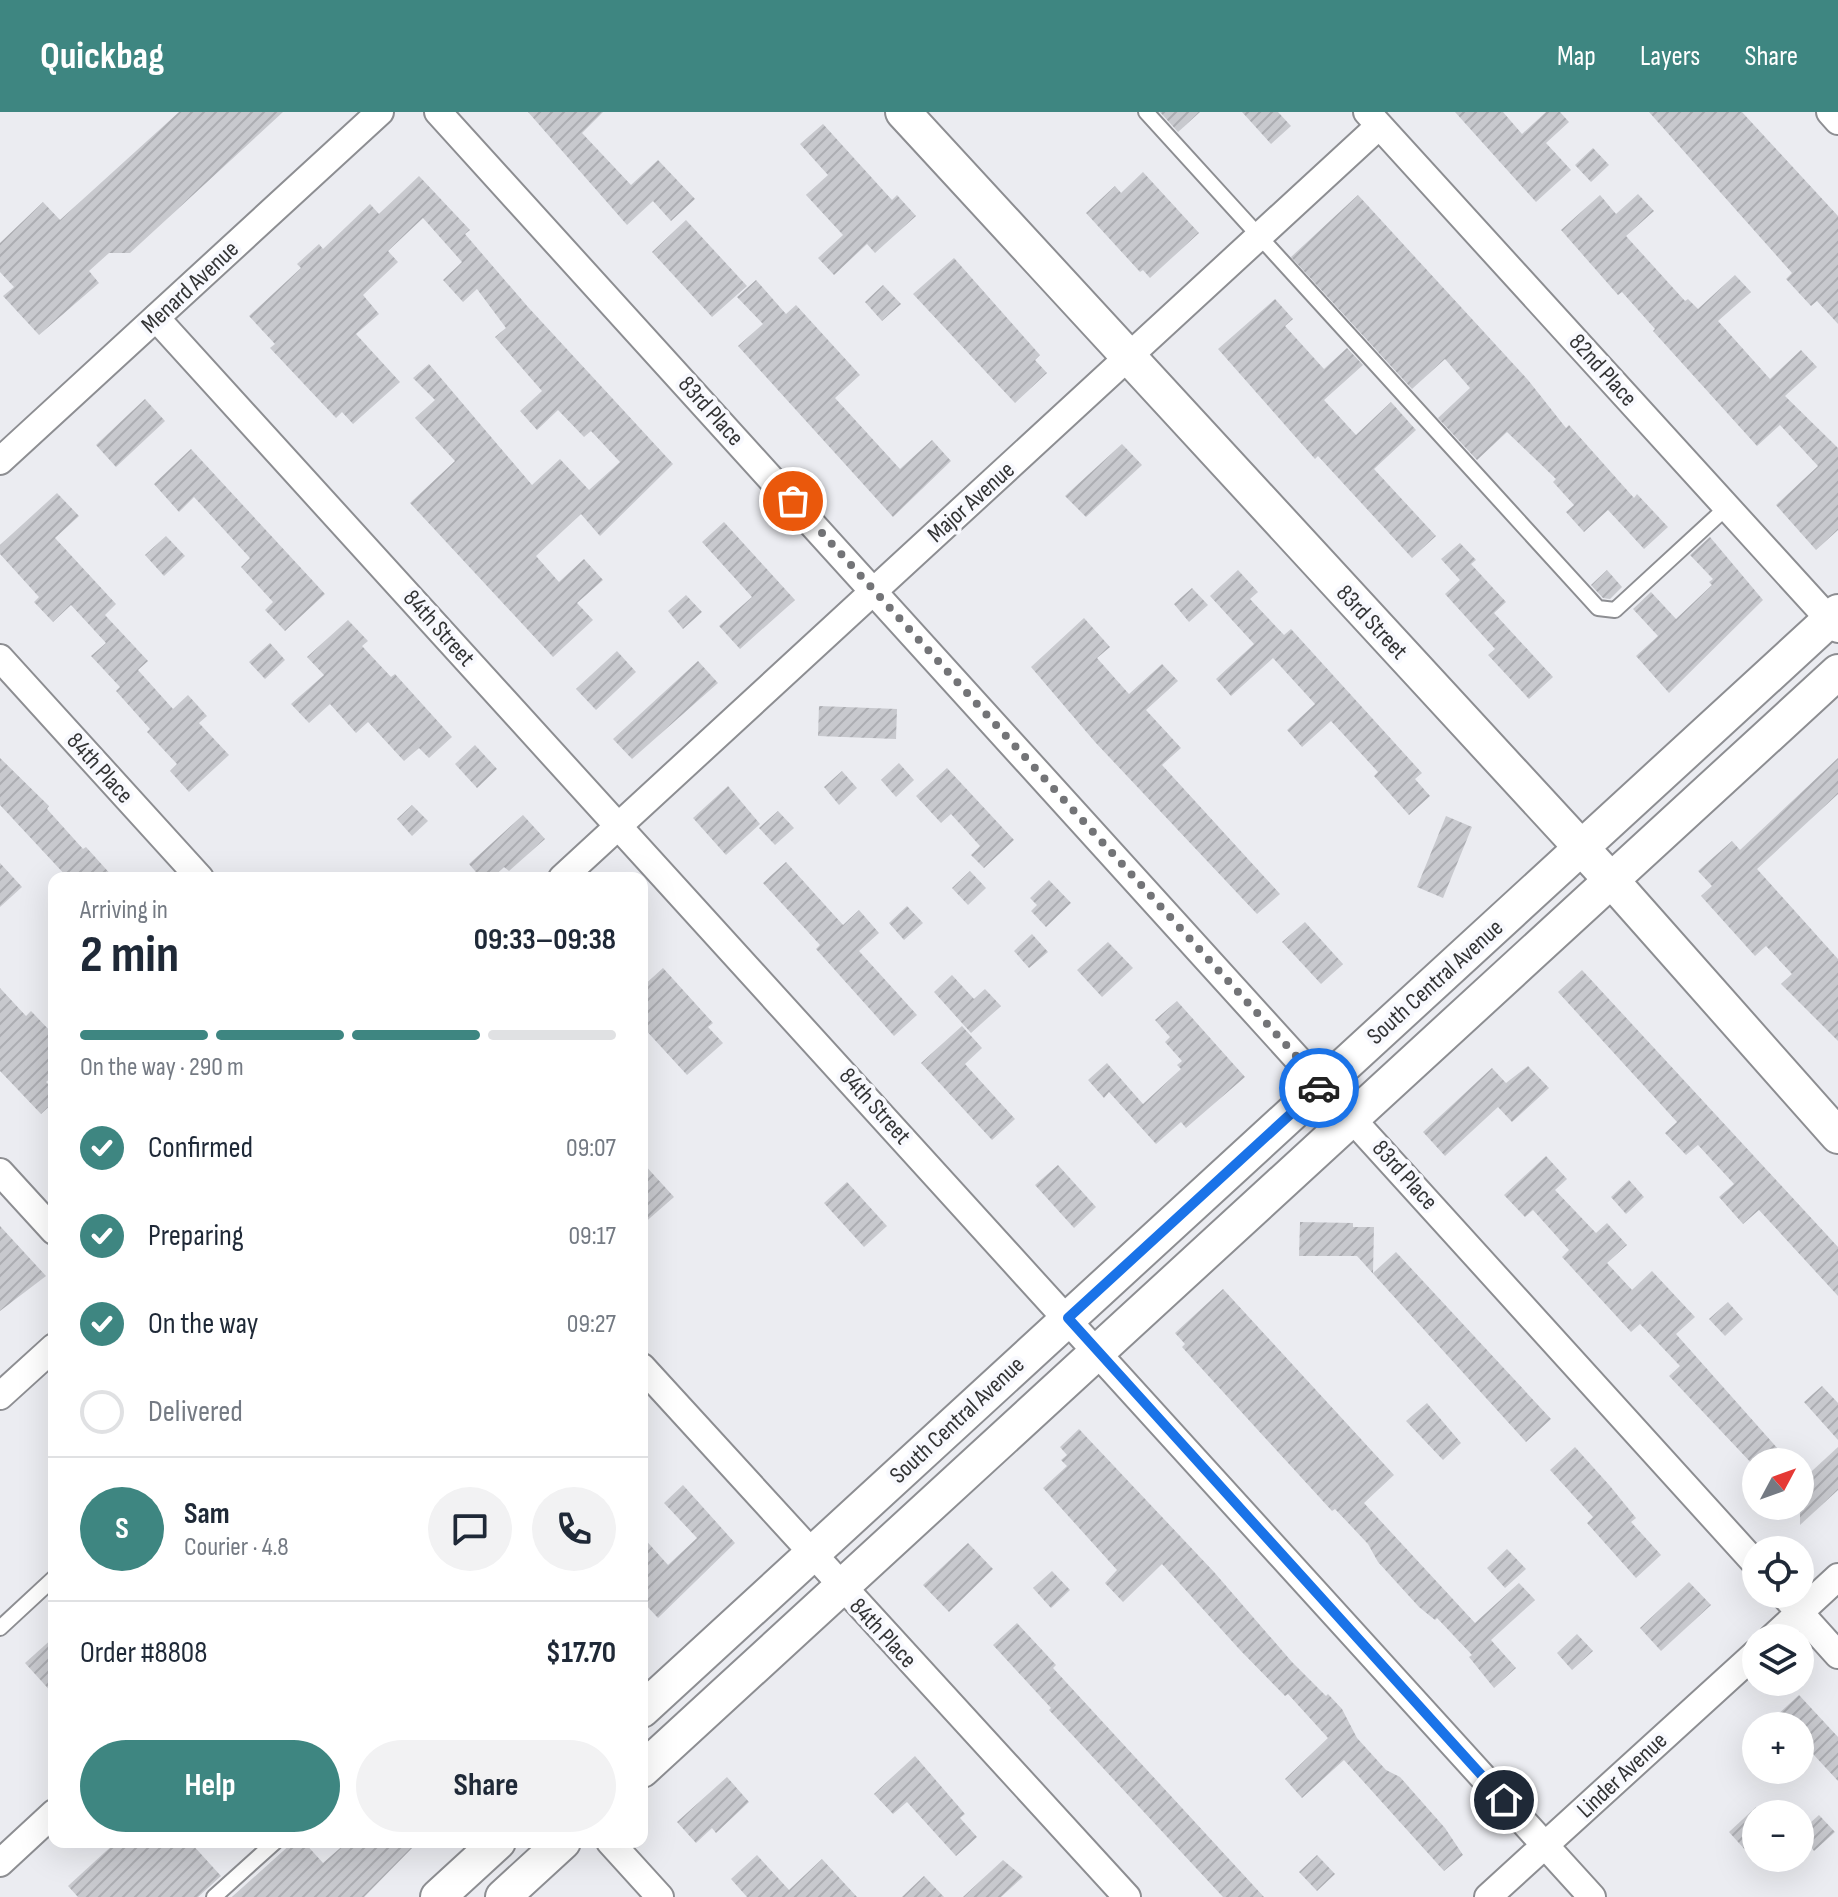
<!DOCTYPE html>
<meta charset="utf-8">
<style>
:root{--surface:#fff;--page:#f2f2f3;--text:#1f2937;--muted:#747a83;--line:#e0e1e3;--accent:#3e8681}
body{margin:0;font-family:"Sofia Sans Condensed",sans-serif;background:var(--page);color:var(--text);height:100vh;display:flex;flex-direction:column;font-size:30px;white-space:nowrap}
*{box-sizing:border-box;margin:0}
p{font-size:26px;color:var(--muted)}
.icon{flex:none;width:44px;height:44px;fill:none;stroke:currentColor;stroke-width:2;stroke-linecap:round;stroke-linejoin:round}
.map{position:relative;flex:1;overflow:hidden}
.drawer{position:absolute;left:48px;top:760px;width:600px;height:976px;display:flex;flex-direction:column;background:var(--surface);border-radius:16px;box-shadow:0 8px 32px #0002}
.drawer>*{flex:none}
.needle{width:52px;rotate:49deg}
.tools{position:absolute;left:1742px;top:1336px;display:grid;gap:16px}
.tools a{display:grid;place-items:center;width:72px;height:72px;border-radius:50%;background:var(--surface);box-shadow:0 8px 32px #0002;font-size:40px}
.pin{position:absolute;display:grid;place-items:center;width:68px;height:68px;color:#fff;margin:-34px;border:4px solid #fff;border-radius:50%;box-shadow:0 2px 8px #0007}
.courier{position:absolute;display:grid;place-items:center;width:80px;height:80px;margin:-40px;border:6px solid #1a73e8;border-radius:50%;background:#fff;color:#222;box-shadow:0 2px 10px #0007}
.overview em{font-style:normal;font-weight:700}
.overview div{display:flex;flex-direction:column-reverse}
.overview{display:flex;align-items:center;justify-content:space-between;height:136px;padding:0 32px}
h1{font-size:52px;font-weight:700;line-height:60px}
.bar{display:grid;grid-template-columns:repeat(4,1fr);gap:12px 8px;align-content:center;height:96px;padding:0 32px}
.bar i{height:10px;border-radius:6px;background:var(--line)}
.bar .current{background:var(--accent)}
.bar p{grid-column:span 4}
.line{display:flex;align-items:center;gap:20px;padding:0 32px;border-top:2px solid var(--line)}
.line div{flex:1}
.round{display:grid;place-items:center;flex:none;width:84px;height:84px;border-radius:42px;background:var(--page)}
ol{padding:0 32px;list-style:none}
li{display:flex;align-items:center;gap:24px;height:88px}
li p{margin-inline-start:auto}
li .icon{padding:8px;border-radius:50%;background:var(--accent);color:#fff;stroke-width:4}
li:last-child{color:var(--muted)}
li i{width:44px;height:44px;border:4px solid var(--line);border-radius:50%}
.button{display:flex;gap:16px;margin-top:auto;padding:16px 32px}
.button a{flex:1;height:92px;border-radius:48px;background:var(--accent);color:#fff;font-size:32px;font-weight:700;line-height:92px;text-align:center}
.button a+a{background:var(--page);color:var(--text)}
header{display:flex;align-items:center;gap:48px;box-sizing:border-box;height:112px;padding:0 40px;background:var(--accent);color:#fff}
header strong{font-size:38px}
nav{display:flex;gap:44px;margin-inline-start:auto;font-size:28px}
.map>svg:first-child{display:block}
.building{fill:url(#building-hatch)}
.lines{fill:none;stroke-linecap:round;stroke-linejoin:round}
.service-casing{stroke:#8d8e92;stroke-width:18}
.minor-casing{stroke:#8d8e92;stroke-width:30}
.tertiary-casing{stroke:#8d8e92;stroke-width:38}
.service{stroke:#fff;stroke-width:14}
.minor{stroke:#fff;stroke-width:26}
.tertiary{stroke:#fff;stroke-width:34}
.done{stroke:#737477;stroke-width:8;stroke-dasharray:0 14.4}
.route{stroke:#1a73e8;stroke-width:10}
.labels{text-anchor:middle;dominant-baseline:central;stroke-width:8;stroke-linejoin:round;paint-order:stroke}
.street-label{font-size:24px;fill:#333435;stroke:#f8f9fe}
</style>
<header>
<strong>Quickbag</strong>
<nav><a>Map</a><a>Layers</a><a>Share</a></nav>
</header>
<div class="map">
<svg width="1838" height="1785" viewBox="0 0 1838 1785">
<defs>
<pattern id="building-hatch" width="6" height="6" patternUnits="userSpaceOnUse" patternTransform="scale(2)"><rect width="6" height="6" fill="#c8c9ce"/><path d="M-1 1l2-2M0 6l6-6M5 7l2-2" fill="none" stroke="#acadb2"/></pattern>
</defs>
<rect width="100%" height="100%" fill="#ebecf1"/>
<g class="building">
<path d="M 179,0 L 283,0 L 130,141 L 109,141 L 89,159 L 99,171 L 39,223 L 3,184 L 14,175 L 0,160 L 0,131 L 43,90 L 60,108 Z"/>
<path d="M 528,0 L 603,0 L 582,21 L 631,73 L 658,48 L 695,87 L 671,109 L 653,89 L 627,113 Z"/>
<path d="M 1160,0 L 1200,0 L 1178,20 Z"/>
<path d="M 1242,0 L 1278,0 L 1291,14 L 1271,32 Z"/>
<path d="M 1455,0 L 1503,0 L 1522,22 L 1546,0 L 1560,0 L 1569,10 L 1546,31 L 1571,58 L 1536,90 Z"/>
<path d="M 1649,0 L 1742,0 L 1838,104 L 1838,212 L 1817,189 L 1811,194 L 1786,167 L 1792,161 Z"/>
<path d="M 823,12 L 892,88 L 897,83 L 916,104 L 875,141 L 867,132 L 834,163 L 818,146 L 843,123 L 806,83 L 828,63 L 800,32 Z"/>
<path d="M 1593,36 L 1609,53 L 1591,70 L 1575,53 Z"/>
<path d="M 1143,60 L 1199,121 L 1150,166 L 1143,158 L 1140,160 L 1086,101 L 1115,74 L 1121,81 Z"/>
<path d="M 419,64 L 470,118 L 465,122 L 528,195 L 673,352 L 600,424 L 581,402 L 536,444 L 559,470 L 584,447 L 603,468 L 577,491 L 593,508 L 553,545 L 410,391 L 455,349 L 415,306 L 435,288 L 413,266 L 429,252 L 532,373 L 560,347 L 589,378 L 620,350 L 591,319 L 584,325 L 558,298 L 537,318 L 520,299 L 542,279 L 495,225 L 506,216 L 477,177 L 463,190 L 443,168 L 462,150 L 423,106 L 388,139 L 398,150 L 363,183 L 379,202 L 356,222 L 400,270 L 353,312 L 342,300 L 336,306 L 270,236 L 275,232 L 249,204 L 301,156 L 297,152 L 319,132 L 323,137 L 370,92 L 379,102 Z"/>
<path d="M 1638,82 L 1654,99 L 1626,124 L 1685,189 L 1688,187 L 1698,197 L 1735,163 L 1751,180 L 1718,209 L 1770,267 L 1801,238 L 1817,255 L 1785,284 L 1838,336 L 1838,418 L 1816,438 L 1776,393 L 1818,354 L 1780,313 L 1757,334 L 1653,219 L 1655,217 L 1622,180 L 1618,183 L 1561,118 L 1600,83 L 1616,102 Z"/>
<path d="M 1358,83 L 1528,268 L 1566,316 L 1569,313 L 1634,386 L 1637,382 L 1668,415 L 1644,437 L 1608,398 L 1584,420 L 1566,400 L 1574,393 L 1553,370 L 1556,367 L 1507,320 L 1477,348 L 1438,306 L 1470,276 L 1445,247 L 1412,277 L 1291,145 Z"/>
<path d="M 686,108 L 747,174 L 712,205 L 652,140 Z"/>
<path d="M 954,146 L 1040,243 L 1035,248 L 1047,261 L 1015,291 L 913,182 Z"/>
<path d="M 756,168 L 786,202 L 796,193 L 860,263 L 835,286 L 900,357 L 932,328 L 951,349 L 893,405 L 738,234 L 763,212 L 737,185 Z"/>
<path d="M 883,173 L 901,192 L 882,209 L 865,190 Z"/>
<path d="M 1275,187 L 1293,207 L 1285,214 L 1324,257 L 1347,236 L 1363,253 L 1324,288 L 1356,323 L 1391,290 L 1416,318 L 1374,357 L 1436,424 L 1412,446 L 1318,344 L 1315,347 L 1218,237 Z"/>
<path d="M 145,287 L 165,309 L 116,355 L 96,333 Z"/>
<path d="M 1122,332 L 1142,353 L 1086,405 L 1065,384 Z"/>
<path d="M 191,337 L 325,482 L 285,519 L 265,498 L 273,490 L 241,455 L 250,446 L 194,385 L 179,400 L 154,372 Z"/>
<path d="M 57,381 L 79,404 L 55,426 L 116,492 L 105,503 L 148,549 L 138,558 L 173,597 L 188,583 L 207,604 L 199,611 L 229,643 L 189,680 L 170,659 L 177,652 L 147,620 L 150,617 L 116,579 L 120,575 L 91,544 L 106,531 L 71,493 L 53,510 L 34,490 L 39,485 L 0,442 L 0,433 Z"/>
<path d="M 724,410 L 795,488 L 740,537 L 719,514 L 752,485 L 702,430 Z"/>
<path d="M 166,424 L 185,444 L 164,464 L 145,443 Z"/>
<path d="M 1710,425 L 1763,488 L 1669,581 L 1636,544 L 1658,524 L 1633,497 L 1651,480 L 1676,507 L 1712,473 L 1709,470 L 1713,467 L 1690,443 Z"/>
<path d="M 1460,431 L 1476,448 L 1471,452 L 1506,490 L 1494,501 L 1553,565 L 1529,587 L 1488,543 L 1495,537 L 1445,482 L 1460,468 L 1441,447 Z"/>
<path d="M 1238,458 L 1258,480 L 1250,487 L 1284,523 L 1291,517 L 1422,661 L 1415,667 L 1430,684 L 1409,703 L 1374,664 L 1378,660 L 1331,609 L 1302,635 L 1287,618 L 1315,592 L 1273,546 L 1231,584 L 1216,567 L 1254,532 L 1210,484 Z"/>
<path d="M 1607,458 L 1622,475 L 1610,487 L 1603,486 L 1591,473 Z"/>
<path d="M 1192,476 L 1208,493 L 1189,510 L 1174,492 Z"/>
<path d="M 686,483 L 702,500 L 683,517 L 668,499 Z"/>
<path d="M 1084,506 L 1110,535 L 1097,546 L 1129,582 L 1162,552 L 1178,569 L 1146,598 L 1181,636 L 1162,653 L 1280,782 L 1257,802 L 1095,630 L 1031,555 Z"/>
<path d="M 348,508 L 368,529 L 362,534 L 391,565 L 395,562 L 452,625 L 429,646 L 419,636 L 404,649 L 368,610 L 356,621 L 330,592 L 309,611 L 291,592 L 324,563 L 307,545 Z"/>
<path d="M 270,531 L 285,548 L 265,567 L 249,550 Z"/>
<path d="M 617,539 L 636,560 L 596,598 L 576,577 Z"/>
<path d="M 698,549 L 718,571 L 632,647 L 613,627 Z"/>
<path d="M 819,594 L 897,597 L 896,627 L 818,624 Z"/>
<path d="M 475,633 L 497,657 L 477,676 L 455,652 Z"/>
<path d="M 0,646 L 49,694 L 47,697 L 83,737 L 86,735 L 114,766 L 68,766 L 0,693 Z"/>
<path d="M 1838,646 L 1838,682 L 1757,757 L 1838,847 L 1838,929 L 1781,872 L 1792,862 L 1766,834 L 1755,844 L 1701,784 L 1712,774 L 1698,759 L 1732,729 L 1740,738 Z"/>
<path d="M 899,651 L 914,668 L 896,685 L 881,668 Z"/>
<path d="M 947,656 L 1014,728 L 984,756 L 971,743 L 980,734 L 951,702 L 941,711 L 916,684 Z"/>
<path d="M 842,659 L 857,676 L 839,693 L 824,675 Z"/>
<path d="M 728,674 L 760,712 L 726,743 L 693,706 Z"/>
<path d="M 412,693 L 428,709 L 412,724 L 397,707 Z"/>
<path d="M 778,699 L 794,716 L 775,733 L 759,716 Z"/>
<path d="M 523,703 L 545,727 L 509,759 L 504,755 L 492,766 L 481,766 L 469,752 Z"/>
<path d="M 1446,704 L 1472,715 L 1443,786 L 1417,775 Z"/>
<path d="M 786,750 L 843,813 L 859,798 L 879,821 L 859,839 L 917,903 L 894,924 L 816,837 L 820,833 L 763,771 Z"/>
<path d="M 0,751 L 22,775 L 0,795 Z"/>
<path d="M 970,759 L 986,776 L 968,793 L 952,776 Z"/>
<path d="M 1049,768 L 1071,791 L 1046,815 L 1031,799 L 1037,793 L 1030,786 Z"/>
<path d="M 907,794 L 923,811 L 904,828 L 889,811 Z"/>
<path d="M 1305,810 L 1343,852 L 1321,872 L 1282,830 Z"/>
<path d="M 1032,822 L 1048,840 L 1029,856 L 1014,839 Z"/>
<path d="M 1108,830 L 1133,856 L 1102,885 L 1077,858 Z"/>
<path d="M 663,856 L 713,911 L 708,915 L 723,931 L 687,963 L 642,914 L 642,875 Z"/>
<path d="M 1582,858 L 1838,1135 L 1838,1184 L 1759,1098 L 1743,1112 L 1719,1085 L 1734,1072 L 1698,1033 L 1686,1043 L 1665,1021 L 1677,1010 L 1558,880 Z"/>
<path d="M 952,863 L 974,887 L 985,877 L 1001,894 L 971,921 L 934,880 Z"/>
<path d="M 0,876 L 26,904 L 31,899 L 54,923 L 54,963 L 46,970 L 54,978 L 54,990 L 41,1002 L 0,959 Z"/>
<path d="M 1177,889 L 1245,965 L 1186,1016 L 1181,1010 L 1156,1032 L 1109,980 L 1104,986 L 1088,968 L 1107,951 L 1143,992 L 1181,957 L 1177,953 L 1182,949 L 1165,930 L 1170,925 L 1155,908 Z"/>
<path d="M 962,914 L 982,936 L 965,952 L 1015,1007 L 992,1028 L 921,951 Z"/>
<path d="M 1528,954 L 1549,976 L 1512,1010 L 1498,995 L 1445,1044 L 1423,1020 L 1492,956 L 1506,971 Z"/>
<path d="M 1546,1044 L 1567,1067 L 1555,1078 L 1596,1121 L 1607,1111 L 1627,1133 L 1607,1151 L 1632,1178 L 1652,1159 L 1695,1205 L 1676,1222 L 1779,1338 L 1766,1350 L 1756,1350 L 1756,1356 L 1669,1264 L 1680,1254 L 1640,1212 L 1631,1220 L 1562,1145 L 1569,1138 L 1533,1098 L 1525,1105 L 1504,1083 Z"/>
<path d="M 642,1050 L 674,1085 L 642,1113 Z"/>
<path d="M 1058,1053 L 1096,1095 L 1074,1116 L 1035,1073 Z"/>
<path d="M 1629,1068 L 1644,1085 L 1626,1102 L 1611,1085 Z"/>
<path d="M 847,1070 L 887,1114 L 864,1135 L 824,1091 Z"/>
<path d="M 1300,1110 L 1353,1111 L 1353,1115 L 1374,1115 L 1373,1161 L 1396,1140 L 1551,1307 L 1526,1330 L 1357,1144 L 1299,1144 Z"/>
<path d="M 0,1114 L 46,1164 L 0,1199 Z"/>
<path d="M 1223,1177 L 1394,1363 L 1364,1391 L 1475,1511 L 1519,1471 L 1535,1488 L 1491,1528 L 1516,1556 L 1494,1576 L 1469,1545 L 1472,1543 L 1437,1506 L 1435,1508 L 1419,1495 L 1378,1450 L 1368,1432 L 1335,1397 L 1332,1399 L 1182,1235 L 1185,1232 L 1175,1221 Z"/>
<path d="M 1728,1190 L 1743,1207 L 1725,1224 L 1709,1207 Z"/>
<path d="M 1822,1274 L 1838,1291 L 1838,1328 L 1804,1290 Z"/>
<path d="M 1427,1291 L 1461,1331 L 1443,1348 L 1406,1309 Z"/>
<path d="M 1079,1317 L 1214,1460 L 1292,1550 L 1326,1584 L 1328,1582 L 1342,1597 L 1357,1626 L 1386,1658 L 1400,1665 L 1445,1716 L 1463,1743 L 1444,1759 L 1344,1648 L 1302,1686 L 1285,1667 L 1328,1626 L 1288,1582 L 1285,1584 L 1240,1538 L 1162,1452 L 1123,1490 L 1105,1471 L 1117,1458 L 1043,1376 L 1067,1354 L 1061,1348 L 1067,1343 L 1060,1335 Z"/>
<path d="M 1575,1335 L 1610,1374 L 1636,1406 L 1631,1410 L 1661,1443 L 1636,1466 L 1587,1411 L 1593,1405 L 1550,1358 Z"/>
<path d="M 1838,1335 L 1838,1378 L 1800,1413 L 1800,1370 Z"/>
<path d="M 683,1373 L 735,1431 L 658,1506 L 642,1489 L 642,1424 L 668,1453 L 697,1426 L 664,1391 Z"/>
<path d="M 968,1431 L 993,1457 L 949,1500 L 923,1473 Z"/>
<path d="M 1507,1437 L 1526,1457 L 1505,1476 L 1487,1456 Z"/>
<path d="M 1052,1459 L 1070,1478 L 1051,1496 L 1033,1476 Z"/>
<path d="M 1689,1470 L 1711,1493 L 1661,1539 L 1640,1516 Z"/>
<path d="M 1017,1511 L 1056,1553 L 1053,1556 L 1264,1785 L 1223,1785 L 1049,1598 L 1051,1596 L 993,1533 Z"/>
<path d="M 1577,1522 L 1593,1539 L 1572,1558 L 1557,1541 Z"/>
<path d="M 54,1525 L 54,1583 L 25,1551 Z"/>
<path d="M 1799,1583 L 1838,1625 L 1838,1669 L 1800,1628 L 1800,1614 L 1765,1614 Z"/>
<path d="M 915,1644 L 965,1702 L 960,1706 L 977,1725 L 956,1744 L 907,1690 L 893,1702 L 874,1682 Z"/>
<path d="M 727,1665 L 749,1690 L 716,1721 L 712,1716 L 696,1731 L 677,1710 Z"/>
<path d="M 1756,1695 L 1756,1750 L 1729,1720 Z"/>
<path d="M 1819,1703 L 1835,1720 L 1814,1739 L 1800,1720 Z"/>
<path d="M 116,1730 L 190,1730 L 221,1764 L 198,1785 L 78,1785 L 68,1774 Z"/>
<path d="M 293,1730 L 304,1730 L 323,1751 L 347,1730 L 418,1730 L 364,1785 L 232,1785 Z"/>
<path d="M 757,1743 L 789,1778 L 822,1747 L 857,1785 L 747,1785 L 731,1767 Z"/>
<path d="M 1317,1743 L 1335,1762 L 1317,1779 L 1299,1760 Z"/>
<path d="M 1003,1748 L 1023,1765 L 1001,1785 L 963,1785 Z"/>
<path d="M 924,1764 L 944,1785 L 902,1785 Z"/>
</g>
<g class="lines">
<g class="service-casing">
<g id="service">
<path d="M 1146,0 L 1598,496 L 1615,498 L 1727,395"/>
<path d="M 0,1516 L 54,1466"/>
<path d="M 214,1785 L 275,1730"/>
</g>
</g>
<g class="minor-casing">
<g id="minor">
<path d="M 438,0 L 1756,1452"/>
<path d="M 1367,0 L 1838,517"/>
<path d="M 1830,0 L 1838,9"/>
<path d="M 156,206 L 1592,1785"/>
<path d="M 0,349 L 380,0"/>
<path d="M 0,546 L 200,766"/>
<path d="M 562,766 L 1379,14"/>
<path d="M 0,1060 L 54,1119"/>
<path d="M 642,1255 L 1127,1785"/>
<path d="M 0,1284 L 54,1235"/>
<path d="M 1783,1482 L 1838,1543"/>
<path d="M 1772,1526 L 1838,1465"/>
<path d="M 610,1730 L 660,1785"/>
<path d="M 0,1751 L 54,1701"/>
<path d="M 1488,1785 L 1756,1541"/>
</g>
</g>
<g class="tertiary-casing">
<g id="tertiary">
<path d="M 903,0 L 1612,769 L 1838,1024"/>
<path d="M 642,1598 L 1838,500"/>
<path d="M 642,1658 L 1838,560"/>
<path d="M 438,1785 L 498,1730"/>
<path d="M 503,1785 L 563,1730"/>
</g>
</g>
<use href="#service" class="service"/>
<use href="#minor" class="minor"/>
<use href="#tertiary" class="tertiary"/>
</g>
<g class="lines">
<path class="done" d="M 793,389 L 1307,956 L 1323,973 L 1319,976"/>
<path class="route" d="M 1319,976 L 1068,1206 L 1504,1688"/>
</g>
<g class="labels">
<g class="street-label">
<text transform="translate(190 175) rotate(-43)">Menard Avenue</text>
<text transform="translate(1603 258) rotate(48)">82nd Place</text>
<text transform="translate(711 299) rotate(48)">83rd Place</text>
<text transform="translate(971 390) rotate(-42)">Major Avenue</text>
<text transform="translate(1372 510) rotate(47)">83rd Street</text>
<text transform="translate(439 516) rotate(48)">84th Street</text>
<text transform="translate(100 656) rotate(48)">84th Place</text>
<text transform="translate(1435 870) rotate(-42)">South Central Avenue</text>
<text transform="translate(875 994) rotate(48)">84th Street</text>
<text transform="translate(1405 1063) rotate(48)">83rd Place</text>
<text transform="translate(957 1308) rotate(-43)">South Central Avenue</text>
<text transform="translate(883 1521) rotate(47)">84th Place</text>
<text transform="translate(1622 1663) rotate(-43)">Linder Avenue</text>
</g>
</g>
</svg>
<div class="tools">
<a><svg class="needle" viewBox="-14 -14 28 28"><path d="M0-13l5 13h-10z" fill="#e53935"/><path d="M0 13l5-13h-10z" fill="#747a83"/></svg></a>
<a><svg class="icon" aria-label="locate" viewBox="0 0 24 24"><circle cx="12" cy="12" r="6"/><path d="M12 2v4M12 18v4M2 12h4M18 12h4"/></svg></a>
<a><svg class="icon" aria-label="layers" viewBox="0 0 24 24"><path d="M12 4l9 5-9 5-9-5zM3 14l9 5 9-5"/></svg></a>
<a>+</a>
<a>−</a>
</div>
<div class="pin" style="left:793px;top:389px;background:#ea580c"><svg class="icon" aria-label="bag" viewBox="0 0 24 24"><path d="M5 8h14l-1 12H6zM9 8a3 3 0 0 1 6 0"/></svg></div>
<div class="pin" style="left:1504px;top:1688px;background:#1f2937"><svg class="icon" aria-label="home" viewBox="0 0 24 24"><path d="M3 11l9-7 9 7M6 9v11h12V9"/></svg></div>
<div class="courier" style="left:1319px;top:976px"><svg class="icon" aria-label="car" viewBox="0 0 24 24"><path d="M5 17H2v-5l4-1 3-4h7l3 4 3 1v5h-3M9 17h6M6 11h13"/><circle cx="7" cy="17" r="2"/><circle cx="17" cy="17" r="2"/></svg></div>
<section class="drawer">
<div class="overview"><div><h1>2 min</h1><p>Arriving in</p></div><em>09:33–09:38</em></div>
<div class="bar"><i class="current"></i><i class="current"></i><i class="current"></i><i></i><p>On the way · 290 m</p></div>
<ol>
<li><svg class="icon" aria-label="check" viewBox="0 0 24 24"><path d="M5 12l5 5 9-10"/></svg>Confirmed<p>09:07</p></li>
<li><svg class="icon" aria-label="check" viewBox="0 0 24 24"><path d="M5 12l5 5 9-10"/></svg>Preparing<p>09:17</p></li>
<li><svg class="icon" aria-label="check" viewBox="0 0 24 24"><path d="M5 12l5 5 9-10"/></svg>On the way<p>09:27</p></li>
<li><i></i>Delivered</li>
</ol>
<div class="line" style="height:144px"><b class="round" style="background:var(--accent);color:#fff">S</b><div><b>Sam</b><p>Courier · 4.8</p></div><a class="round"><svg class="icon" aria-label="chat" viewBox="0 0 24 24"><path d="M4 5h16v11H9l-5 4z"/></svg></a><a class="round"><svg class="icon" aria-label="phone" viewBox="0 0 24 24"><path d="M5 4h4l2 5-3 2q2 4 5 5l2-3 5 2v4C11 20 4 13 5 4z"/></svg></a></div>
<div class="line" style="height:104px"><div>Order #8808</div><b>$17.70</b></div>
<div class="button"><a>Help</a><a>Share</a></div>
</section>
</div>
